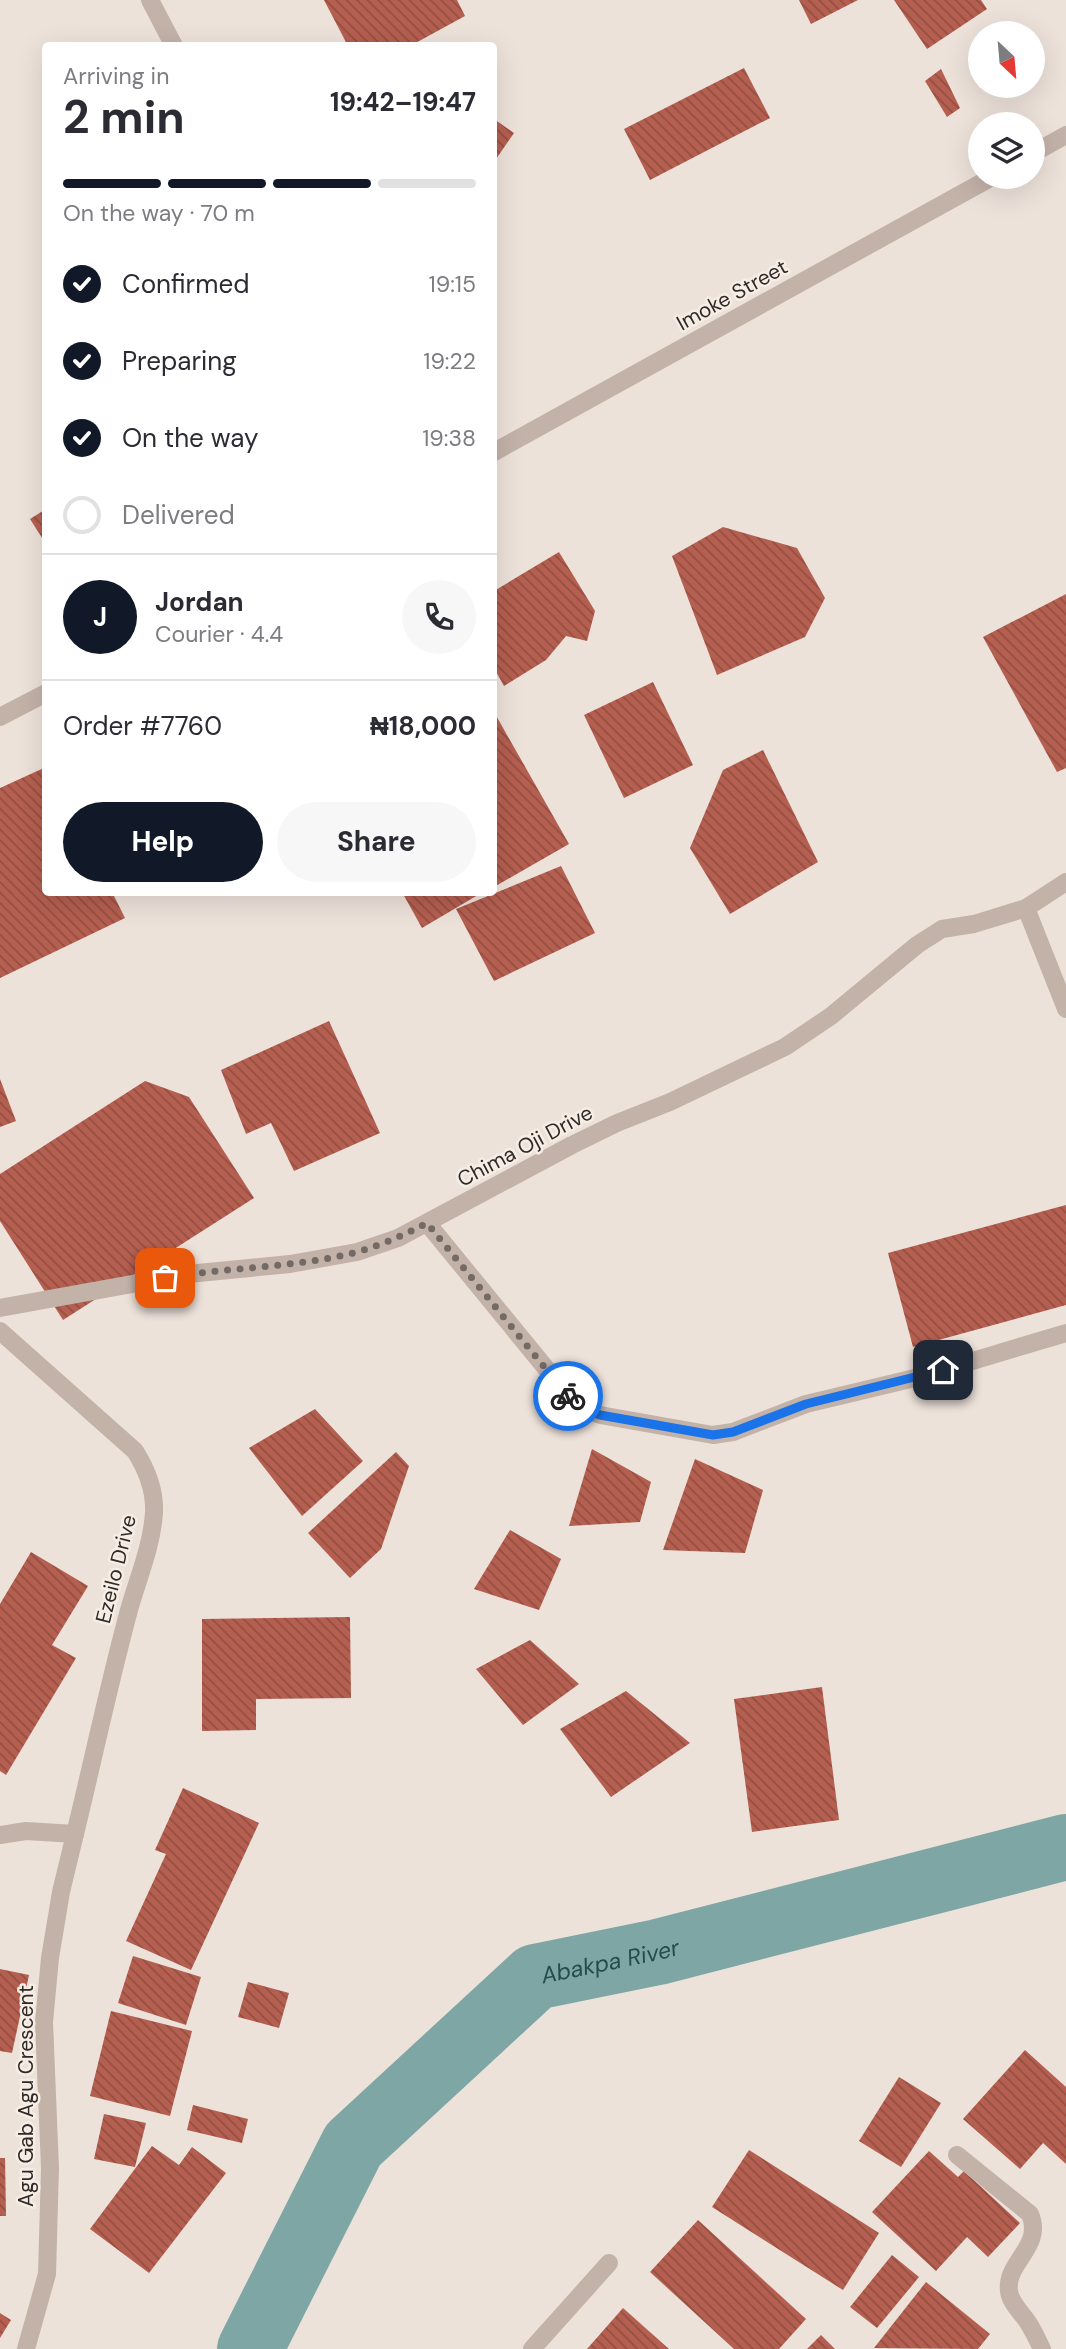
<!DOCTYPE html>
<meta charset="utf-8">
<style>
:root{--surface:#fff;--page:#f7f7f7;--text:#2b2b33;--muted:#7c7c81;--line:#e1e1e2;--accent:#111827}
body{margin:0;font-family:"DM Sans",sans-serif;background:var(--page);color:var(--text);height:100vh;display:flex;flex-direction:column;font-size:26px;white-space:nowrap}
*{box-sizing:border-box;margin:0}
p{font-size:23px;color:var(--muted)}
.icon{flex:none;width:38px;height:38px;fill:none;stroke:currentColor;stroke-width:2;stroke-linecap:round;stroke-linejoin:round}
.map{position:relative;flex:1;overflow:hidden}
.drawer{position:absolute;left:42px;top:42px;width:455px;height:854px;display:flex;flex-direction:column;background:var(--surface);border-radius:7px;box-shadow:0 7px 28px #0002}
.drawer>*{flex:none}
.needle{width:46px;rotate:154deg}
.tools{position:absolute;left:968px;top:21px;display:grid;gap:14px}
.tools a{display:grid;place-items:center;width:77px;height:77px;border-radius:50%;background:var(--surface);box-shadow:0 7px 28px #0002;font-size:35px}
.pin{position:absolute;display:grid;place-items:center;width:60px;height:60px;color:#fff;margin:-30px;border-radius:14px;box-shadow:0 4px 10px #0006}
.courier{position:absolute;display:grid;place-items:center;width:70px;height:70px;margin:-35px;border:5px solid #1a73e8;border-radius:50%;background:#fff;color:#222;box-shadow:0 2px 9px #0007}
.headline em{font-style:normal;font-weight:700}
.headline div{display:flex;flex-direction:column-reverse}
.headline{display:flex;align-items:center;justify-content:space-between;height:119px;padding:0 21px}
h1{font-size:46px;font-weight:700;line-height:52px}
.bar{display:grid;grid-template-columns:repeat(4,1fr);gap:10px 7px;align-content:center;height:84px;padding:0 21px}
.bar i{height:9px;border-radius:5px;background:var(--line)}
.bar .current{background:var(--accent)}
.bar p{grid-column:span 4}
.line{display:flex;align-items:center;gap:18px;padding:0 21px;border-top:2px solid var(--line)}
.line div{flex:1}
.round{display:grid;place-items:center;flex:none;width:74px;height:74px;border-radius:37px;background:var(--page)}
ol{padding:0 21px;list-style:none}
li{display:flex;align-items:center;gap:21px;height:77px}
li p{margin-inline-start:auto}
li .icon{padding:7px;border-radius:50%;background:var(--accent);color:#fff;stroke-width:4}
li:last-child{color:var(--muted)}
li i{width:38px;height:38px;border:4px solid var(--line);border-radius:50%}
.button{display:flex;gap:14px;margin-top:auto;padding:14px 21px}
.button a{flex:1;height:80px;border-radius:42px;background:var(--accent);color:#fff;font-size:28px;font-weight:700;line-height:80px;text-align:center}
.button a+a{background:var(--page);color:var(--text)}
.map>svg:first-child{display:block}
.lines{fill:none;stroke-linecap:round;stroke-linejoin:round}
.river{stroke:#7da6a4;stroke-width:66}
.building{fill:url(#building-back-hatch)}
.street{stroke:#c3b2a8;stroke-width:18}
.done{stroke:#736a66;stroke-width:7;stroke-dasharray:0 12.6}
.route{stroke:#1a73e8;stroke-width:9}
.labels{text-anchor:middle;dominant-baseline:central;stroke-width:5;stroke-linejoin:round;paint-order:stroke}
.street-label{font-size:21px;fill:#312927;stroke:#f6ede5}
.water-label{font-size:23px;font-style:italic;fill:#224d4c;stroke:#f6ede5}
</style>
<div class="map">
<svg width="1066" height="2349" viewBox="0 0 1066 2349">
<defs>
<pattern id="building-back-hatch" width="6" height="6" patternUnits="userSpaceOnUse" patternTransform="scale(1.75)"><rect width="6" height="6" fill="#b55f50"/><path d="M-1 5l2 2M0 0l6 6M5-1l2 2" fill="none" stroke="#944e42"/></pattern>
</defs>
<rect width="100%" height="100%" fill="#ede2da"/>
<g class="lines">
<path class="river" id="s1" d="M 250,2349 L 353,2145 L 535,1977 L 658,1952 L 1066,1847"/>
</g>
<g class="building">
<path d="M 324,0 L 457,0 L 465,16 L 410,46 L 348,46 Z"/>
<path d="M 799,0 L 858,0 L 811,24 Z"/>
<path d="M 894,0 L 981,0 L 987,9 L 927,49 Z"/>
<path d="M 744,68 L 770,118 L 650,180 L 624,129 Z"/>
<path d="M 941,69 L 960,108 L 947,117 L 925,81 Z"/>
<path d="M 494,119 L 514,133 L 494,162 Z"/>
<path d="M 46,509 L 46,544 L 30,519 Z"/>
<path d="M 723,527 L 797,548 L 825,598 L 805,637 L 717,675 L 672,556 Z"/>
<path d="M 559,552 L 595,611 L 587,641 L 566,636 L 546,660 L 504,686 L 494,668 L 494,591 Z"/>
<path d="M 1066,594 L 1066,768 L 1057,772 L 983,637 Z"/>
<path d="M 653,682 L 693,765 L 624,798 L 584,715 Z"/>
<path d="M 494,712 L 569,844 L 494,887 Z"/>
<path d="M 763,750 L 818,862 L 730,914 L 690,848 L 723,770 Z"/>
<path d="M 46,767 L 46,892 L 112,892 L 125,918 L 0,978 L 0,788 Z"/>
<path d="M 561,866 L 595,933 L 494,981 L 456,909 Z"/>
<path d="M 402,892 L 483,892 L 422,928 Z"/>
<path d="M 329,1021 L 380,1133 L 294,1171 L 271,1123 L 246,1134 L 221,1070 Z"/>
<path d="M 0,1079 L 16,1121 L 0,1127 Z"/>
<path d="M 145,1081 L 189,1097 L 254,1198 L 63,1320 L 0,1221 L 0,1174 Z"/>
<path d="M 1066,1205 L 1066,1305 L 913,1347 L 888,1253 Z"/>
<path d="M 315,1409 L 363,1461 L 302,1516 L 249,1448 Z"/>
<path d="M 592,1449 L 651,1482 L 640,1522 L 569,1526 Z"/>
<path d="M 396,1452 L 409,1466 L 381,1549 L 350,1578 L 308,1533 Z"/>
<path d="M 695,1459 L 763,1490 L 745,1553 L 663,1550 Z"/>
<path d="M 510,1530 L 561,1559 L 539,1610 L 474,1589 Z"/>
<path d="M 31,1552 L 88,1586 L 52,1645 L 76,1658 L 6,1775 L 0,1771 L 0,1604 Z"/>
<path d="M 350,1617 L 351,1698 L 256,1699 L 256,1730 L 202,1731 L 202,1619 Z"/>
<path d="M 530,1640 L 579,1684 L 523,1725 L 476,1669 Z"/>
<path d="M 822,1687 L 839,1820 L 752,1832 L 734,1699 Z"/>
<path d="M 626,1691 L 690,1743 L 611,1797 L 560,1729 Z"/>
<path d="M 183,1788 L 259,1823 L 191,1970 L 126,1941 L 166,1854 L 155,1850 Z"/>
<path d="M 133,1956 L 201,1977 L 186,2025 L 118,2003 Z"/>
<path d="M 0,1969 L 29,1975 L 12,2053 L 0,2051 Z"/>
<path d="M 248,1982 L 289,1993 L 279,2028 L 238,2017 Z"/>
<path d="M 111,2011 L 192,2031 L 170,2116 L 90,2096 Z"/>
<path d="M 1025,2050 L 1066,2087 L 1066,2164 L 1043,2143 L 1020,2169 L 963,2119 Z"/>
<path d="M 899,2077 L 941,2103 L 901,2167 L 859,2141 Z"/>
<path d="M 193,2105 L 248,2119 L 242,2143 L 187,2130 Z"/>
<path d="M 104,2114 L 146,2123 L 135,2167 L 94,2159 Z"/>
<path d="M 152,2146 L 179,2165 L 192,2147 L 226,2173 L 149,2273 L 90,2229 Z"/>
<path d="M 749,2150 L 879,2233 L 843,2290 L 712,2207 Z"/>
<path d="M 929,2151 L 958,2177 L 964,2171 L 1020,2223 L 988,2257 L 967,2237 L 936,2271 L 872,2212 Z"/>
<path d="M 0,2158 L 5,2158 L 6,2216 L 0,2216 Z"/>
<path d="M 698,2220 L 806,2319 L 779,2349 L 734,2349 L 650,2272 Z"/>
<path d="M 892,2255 L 919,2277 L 877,2328 L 850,2307 Z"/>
<path d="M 926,2282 L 990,2334 L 978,2349 L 874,2348 Z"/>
<path d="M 623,2308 L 669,2349 L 587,2349 Z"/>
<path d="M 0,2313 L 11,2320 L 0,2338 Z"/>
<path d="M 821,2335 L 835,2349 L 807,2349 Z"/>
</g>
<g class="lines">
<g class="street">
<path d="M 150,0 L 174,46"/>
<path d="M 1032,154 L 1066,135"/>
<path d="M 494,452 L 992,177"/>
<path d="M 0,717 L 46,693"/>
<path d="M 1026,908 L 1066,1009"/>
<path d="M 427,1223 L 576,1405 L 600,1415 L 713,1435 L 733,1432 L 806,1404 L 919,1377 L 1066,1333"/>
<path d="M 0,1308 L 188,1274 L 290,1264 L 357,1252 L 398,1238 L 572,1145 L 617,1123 L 670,1102 L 785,1047 L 831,1016 L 917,945 L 942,929 L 974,924 L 1026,908 L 1066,882"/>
<path d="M 0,1331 L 135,1451 C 147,1470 155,1489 154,1512 C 152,1546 138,1578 129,1610 C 109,1684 93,1760 75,1834"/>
<path d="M 0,1835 L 26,1831 L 75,1834 L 61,1892 L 50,1958 L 44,2022 L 50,2168 L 47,2274 L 26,2349"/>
<path d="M 957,2155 L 1030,2214 C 1044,2247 1005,2262 1009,2291 C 1010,2303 1023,2314 1029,2324 C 1034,2332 1038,2341 1042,2349"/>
<path d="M 532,2349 L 609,2263"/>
</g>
</g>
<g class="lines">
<path class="done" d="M 165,1278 C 229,1267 295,1268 357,1252 C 382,1245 404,1235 427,1223 L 568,1396"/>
<path class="route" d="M 568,1396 L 576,1405 L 600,1415 L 713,1435 L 733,1432 L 806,1404 L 943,1370"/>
</g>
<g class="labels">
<g class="street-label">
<text transform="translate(732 295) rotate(-29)">Imoke Street</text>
<text transform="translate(525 1146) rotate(-28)">Chima Oji Drive</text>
<text transform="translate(116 1569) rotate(-76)">Ezeilo Drive</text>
<text transform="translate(26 2096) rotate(-90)">Agu Gab Agu Crescent</text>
</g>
<g class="water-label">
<text stroke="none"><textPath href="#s1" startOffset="553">Abakpa River</textPath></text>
</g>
</g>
</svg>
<div class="tools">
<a><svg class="needle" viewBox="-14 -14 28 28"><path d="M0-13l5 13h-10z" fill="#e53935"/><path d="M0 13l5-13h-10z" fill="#7c7c81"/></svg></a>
<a><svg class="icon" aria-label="layers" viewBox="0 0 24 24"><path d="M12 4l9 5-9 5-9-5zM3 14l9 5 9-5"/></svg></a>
</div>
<div class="pin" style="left:165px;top:1278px;background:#ea580c"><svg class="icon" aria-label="bag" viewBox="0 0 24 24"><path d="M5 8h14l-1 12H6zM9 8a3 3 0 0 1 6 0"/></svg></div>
<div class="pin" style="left:943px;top:1370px;background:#1f2937"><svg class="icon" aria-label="home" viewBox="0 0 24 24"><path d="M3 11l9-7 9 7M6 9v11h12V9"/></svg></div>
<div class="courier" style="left:568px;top:1396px"><svg class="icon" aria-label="bike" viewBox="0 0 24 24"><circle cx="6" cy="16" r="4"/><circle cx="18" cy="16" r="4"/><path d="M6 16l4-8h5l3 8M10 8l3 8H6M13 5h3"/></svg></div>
<section class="drawer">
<div class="headline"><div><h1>2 min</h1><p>Arriving in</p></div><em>19:42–19:47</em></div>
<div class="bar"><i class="current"></i><i class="current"></i><i class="current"></i><i></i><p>On the way · 70 m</p></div>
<ol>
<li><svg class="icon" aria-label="check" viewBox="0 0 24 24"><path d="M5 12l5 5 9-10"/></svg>Confirmed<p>19:15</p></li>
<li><svg class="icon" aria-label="check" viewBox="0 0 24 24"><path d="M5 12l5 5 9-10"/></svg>Preparing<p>19:22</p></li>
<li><svg class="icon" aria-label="check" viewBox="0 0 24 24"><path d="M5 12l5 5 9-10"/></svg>On the way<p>19:38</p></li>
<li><i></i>Delivered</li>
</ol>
<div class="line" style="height:126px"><b class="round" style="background:var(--accent);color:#fff">J</b><div><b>Jordan</b><p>Courier · 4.4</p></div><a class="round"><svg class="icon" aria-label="phone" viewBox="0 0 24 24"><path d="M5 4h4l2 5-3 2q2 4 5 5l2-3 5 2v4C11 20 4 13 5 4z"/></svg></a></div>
<div class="line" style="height:91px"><div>Order #7760</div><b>₦18,000</b></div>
<div class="button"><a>Help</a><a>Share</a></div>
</section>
</div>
